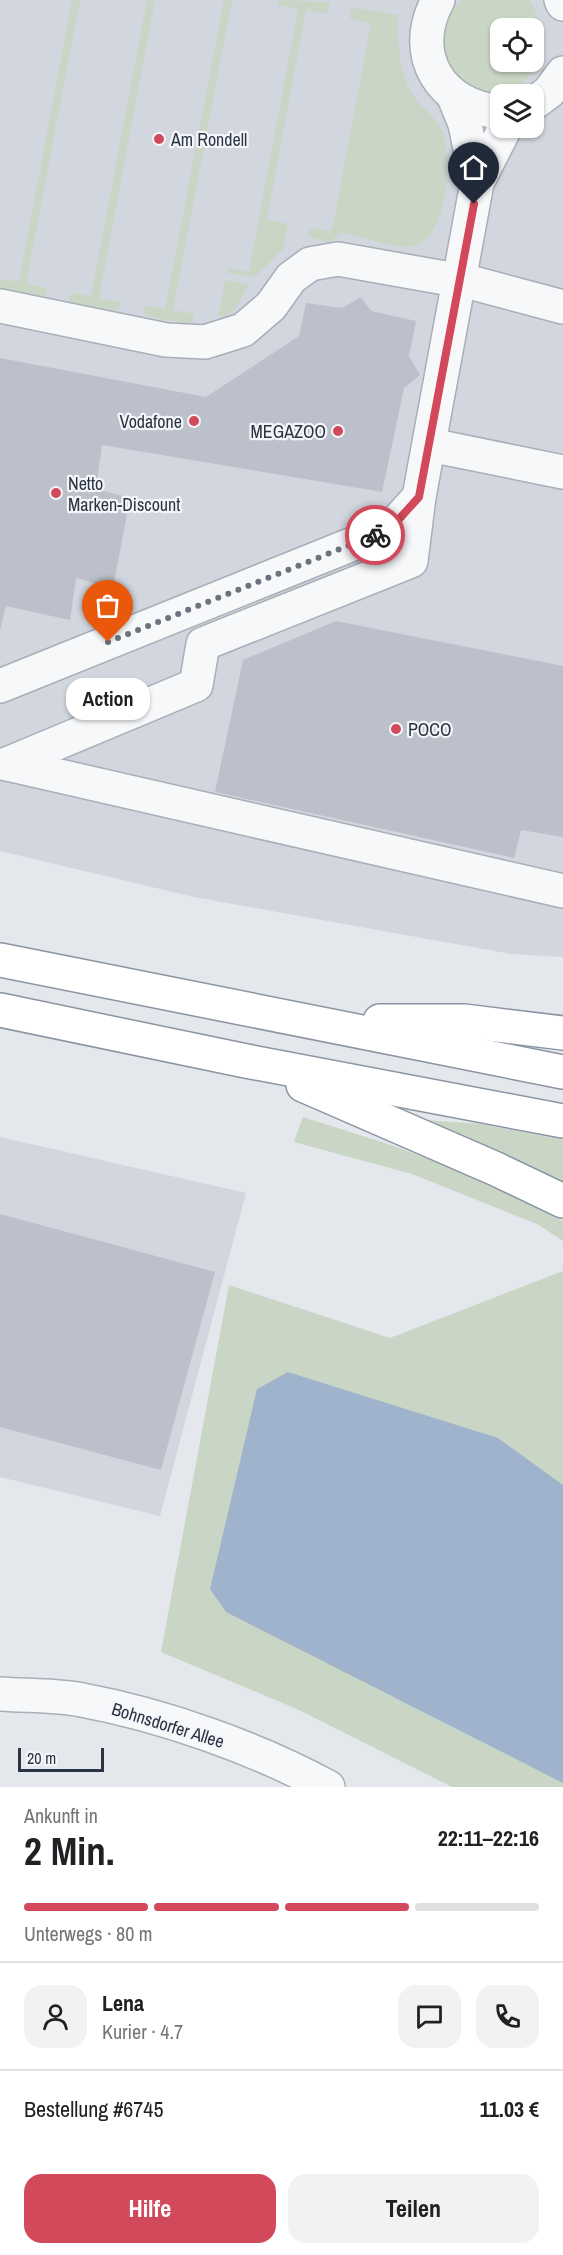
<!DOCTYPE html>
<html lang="de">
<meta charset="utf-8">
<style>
:root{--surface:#fff;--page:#f2f2f2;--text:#202124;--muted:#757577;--line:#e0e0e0;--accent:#d1495b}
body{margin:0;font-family:"Archivo Narrow",sans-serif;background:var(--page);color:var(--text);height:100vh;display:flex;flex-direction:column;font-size:22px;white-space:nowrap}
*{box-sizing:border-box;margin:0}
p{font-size:20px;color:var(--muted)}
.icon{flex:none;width:33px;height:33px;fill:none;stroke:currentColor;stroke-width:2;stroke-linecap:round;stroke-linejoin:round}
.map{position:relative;height:1787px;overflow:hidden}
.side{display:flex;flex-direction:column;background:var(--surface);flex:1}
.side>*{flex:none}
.fabs{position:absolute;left:490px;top:18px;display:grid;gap:12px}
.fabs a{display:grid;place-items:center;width:54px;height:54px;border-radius:12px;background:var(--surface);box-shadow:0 2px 4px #0004;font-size:30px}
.scale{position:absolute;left:18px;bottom:15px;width:86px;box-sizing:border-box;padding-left:6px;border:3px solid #2b3445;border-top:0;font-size:16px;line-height:21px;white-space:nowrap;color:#2b3445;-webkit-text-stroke:4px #f4f6f9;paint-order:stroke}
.pin{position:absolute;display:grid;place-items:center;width:51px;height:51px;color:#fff;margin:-62px -26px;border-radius:50% 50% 50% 0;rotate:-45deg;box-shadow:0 0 6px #0007}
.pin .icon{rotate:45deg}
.courier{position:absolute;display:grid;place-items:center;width:60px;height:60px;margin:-30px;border:4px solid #d1495b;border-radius:50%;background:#fff;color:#222;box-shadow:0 2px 8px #0007}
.bubble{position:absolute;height:42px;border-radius:18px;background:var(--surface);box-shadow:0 2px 4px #0004;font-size:20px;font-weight:800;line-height:42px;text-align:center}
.overview em{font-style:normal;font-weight:800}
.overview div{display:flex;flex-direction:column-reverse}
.overview{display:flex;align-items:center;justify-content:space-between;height:102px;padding:0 24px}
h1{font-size:39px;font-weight:800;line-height:45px}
.bar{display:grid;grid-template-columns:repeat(4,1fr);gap:9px 6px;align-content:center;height:72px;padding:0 24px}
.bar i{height:8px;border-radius:4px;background:var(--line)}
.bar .on{background:var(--accent)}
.bar p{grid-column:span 4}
.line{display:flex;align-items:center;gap:15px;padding:0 24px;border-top:2px solid var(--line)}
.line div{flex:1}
.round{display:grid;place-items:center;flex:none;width:63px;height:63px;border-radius:18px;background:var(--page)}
.primary-button{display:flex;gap:12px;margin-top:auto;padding:12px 24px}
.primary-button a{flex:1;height:69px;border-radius:18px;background:var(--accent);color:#fff;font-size:24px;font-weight:800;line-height:69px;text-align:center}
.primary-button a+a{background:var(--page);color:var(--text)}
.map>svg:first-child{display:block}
.built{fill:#d2d6de;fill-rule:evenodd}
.green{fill:#c9d6c5;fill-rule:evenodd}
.water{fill:#9fb4cc}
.building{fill:#bbc0ca}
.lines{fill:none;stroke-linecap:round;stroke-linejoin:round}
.minor-casing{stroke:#a9aeb7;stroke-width:36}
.highway-casing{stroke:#8b94a3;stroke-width:36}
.minor{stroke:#f7f8fa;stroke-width:33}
.highway{stroke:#fff;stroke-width:33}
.done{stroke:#6c737f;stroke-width:6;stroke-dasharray:0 10.8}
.route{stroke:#d1495b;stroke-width:8}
.poi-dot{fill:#d1495b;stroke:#f4f6f9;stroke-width:2}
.labels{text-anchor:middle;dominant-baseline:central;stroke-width:4.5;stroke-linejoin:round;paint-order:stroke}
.poi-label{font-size:18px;fill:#2b3445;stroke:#f4f6f9;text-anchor:start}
.street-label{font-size:18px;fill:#2b3445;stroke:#f4f6f9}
</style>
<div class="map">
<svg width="563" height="1787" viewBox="0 0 563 1787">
<rect width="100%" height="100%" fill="#e4e7ec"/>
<g class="built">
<path d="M 0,0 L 563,0 L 563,957 L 511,954 L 194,897 L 0,851 ZM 501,28 L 534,28 L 534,62 L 501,62 ZM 501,94 L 534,94 L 534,128 L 501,128 Z"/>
<path d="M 0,1137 L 246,1193 L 160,1516 L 0,1477 Z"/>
</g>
<g class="green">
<path d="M 72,0 L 80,0 L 26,284 L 47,288 L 46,295 L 42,297 L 0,290 L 0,279 L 19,282 Z"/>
<path d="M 147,0 L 155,0 L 99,298 L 120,302 L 119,309 L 114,311 L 73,304 L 69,300 L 71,293 L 91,296 Z"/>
<path d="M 224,0 L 232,0 L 173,310 L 194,314 L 193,322 L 188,324 L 147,316 L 143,312 L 145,305 L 165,309 Z"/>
<path d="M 278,0 L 330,2 L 327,14 L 306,10 L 267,219 L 288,224 L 283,249 L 255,277 L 227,273 L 228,268 L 249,272 L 298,9 L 277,5 Z"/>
<path d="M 462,0 L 529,0 C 563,48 518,125 464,82 C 452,72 446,64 443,49 C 440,31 448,11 462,0 ZM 501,28 L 534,28 L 534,62 L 501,62 Z"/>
<path d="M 351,7 L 398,15 C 398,46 398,77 419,103 C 427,112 437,119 442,131 C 452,159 449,245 408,247 C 392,247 357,236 340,232 L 330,243 L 307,236 L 311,228 L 332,231 L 371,23 L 350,19 Z"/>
<path d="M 225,280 L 249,285 L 234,310 L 222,319 L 219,315 Z"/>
<path d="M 303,1117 L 394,1146 L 483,1180 L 563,1221 L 563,1241 L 539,1225 L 412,1174 L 294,1142 Z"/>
<path d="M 412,1119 L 481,1124 L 563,1140 L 563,1186 Z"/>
<path d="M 563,1271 L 563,1787 L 452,1787 L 299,1710 L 161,1652 L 229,1285 L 390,1338 Z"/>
</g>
<path class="water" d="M 288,1372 L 498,1438 L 563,1485 L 563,1783 L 226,1612 L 210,1589 L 257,1389 Z"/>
<g class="building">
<path d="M 361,297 L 371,311 L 416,321 L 409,356 L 420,375 L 404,388 L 382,492 L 102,445 L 96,489 L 130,498 L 113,588 L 76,578 L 70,620 L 6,606 L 0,630 L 0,358 L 206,397 L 299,336 L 306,303 L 342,308 Z"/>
<path d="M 336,621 L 563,666 L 563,837 L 521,830 L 514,858 L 215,792 L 243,660 Z"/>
<path d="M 0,1214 L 215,1272 L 161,1470 L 0,1427 Z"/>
</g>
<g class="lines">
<g class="minor-casing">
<g id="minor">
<path d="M 438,0 C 408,55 441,107 501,112"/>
<path d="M 561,0 L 563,4"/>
<path d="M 454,97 L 465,124 L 477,183"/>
<path d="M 534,103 L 549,92 L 563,73"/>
<path d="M 0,306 L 166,340 L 205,342 L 243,330 L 271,306 L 291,278 L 310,264 L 338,259 L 473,283 L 563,307"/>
<path d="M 430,445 L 563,472"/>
<path d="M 0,686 L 390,529 L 419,497 L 477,183 L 505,128"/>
<path d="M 7,764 L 563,891"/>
<path d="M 7,764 L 196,685 L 203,644 L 411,561 L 419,497"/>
<path d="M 0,1694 C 27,1696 56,1695 82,1700 C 163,1715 256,1748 328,1787"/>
</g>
</g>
<g class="highway-casing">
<g id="highway">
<path d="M 0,960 L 563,1072"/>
<path d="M 0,1010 L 246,1061 L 563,1121"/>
<path d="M 380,1021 L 464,1021 L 563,1033"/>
<path d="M 303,1085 L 496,1169 L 563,1201"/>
</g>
</g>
<use href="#minor" class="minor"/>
<use href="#highway" class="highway"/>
</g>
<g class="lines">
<path class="done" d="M 108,642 L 375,535"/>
<path class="route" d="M 375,535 L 390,529 L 419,497 L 474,204"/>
</g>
<g class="poi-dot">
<circle cx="159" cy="139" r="6"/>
<circle cx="194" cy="421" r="6"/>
<circle cx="338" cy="431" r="6"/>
<circle cx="56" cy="493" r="6"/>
<circle cx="396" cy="729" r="6"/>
</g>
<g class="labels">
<g class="poi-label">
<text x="171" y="139">Am Rondell</text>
<text x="182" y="421" text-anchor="end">Vodafone</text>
<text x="326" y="431" text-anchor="end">MEGAZOO</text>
<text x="68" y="483">Netto<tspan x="68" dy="21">Marken-Discount</tspan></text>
<text x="408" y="729">POCO</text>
</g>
<g class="street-label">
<text transform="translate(168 1725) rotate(17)">Bohnsdorfer Allee</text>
</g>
</g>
</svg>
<div class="fabs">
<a><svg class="icon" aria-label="locate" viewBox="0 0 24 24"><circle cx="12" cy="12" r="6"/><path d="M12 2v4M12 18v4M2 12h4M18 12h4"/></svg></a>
<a><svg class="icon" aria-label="layers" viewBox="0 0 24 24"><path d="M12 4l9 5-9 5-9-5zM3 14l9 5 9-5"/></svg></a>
</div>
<div class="scale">20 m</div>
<div class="pin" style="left:108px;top:642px;background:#ea580c"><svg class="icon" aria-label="bag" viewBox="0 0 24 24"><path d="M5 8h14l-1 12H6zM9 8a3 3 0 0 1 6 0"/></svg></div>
<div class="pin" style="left:474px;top:204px;background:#1f2937"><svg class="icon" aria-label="home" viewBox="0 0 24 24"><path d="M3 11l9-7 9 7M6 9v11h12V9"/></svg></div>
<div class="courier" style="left:375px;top:535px"><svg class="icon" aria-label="bike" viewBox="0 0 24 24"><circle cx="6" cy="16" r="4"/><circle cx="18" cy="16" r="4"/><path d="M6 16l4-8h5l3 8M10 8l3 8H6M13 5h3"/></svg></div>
<div class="bubble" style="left:66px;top:678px;width:84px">Action</div>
</div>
<section class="side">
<div class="overview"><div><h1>2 Min.</h1><p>Ankunft in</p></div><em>22:11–22:16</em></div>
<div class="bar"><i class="on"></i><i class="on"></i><i class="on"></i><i></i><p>Unterwegs · 80 m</p></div>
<div class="line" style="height:108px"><a class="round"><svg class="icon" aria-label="person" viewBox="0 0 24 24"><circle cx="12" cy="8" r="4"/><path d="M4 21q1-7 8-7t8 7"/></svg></a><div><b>Lena</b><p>Kurier · 4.7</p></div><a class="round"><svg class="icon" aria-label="chat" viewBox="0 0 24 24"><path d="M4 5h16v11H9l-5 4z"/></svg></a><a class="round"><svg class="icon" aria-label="phone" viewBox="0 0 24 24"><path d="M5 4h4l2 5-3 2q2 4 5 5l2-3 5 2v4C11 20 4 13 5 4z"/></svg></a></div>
<div class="line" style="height:78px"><div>Bestellung #6745</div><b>11.03 €</b></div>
<div class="primary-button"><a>Hilfe</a><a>Teilen</a></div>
</section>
